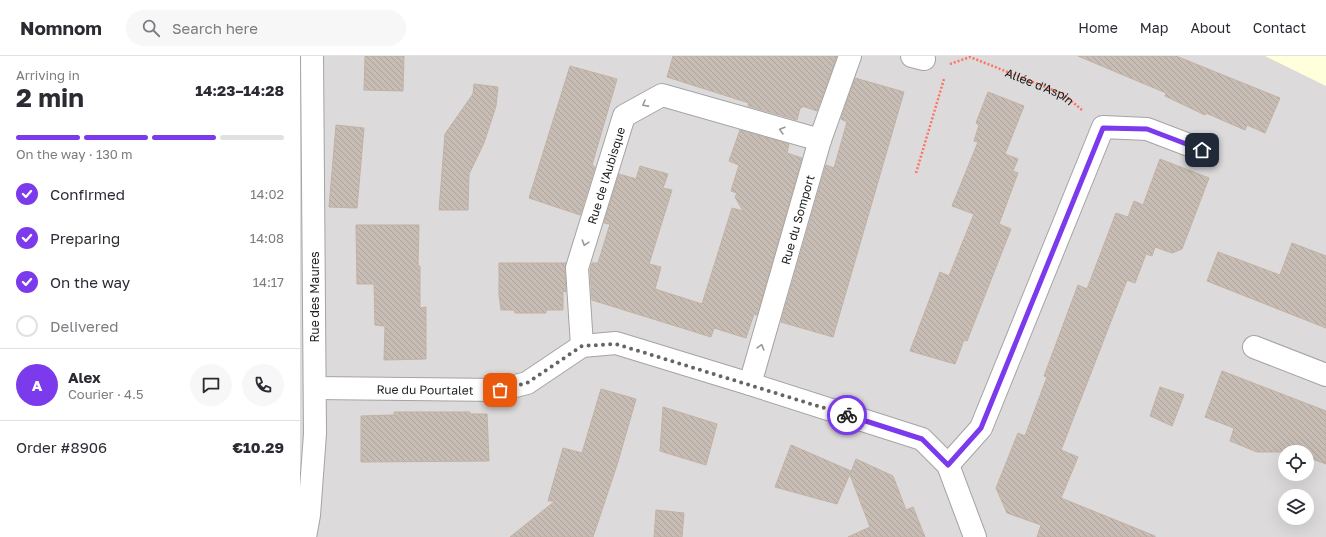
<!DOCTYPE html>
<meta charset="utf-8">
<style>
:root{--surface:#fff;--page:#f7f7f7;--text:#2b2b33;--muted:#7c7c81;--line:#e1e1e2;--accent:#7c3aed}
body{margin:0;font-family:"Golos Text",sans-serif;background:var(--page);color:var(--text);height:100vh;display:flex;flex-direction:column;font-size:15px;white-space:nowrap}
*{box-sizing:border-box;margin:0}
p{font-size:13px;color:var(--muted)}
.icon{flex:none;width:22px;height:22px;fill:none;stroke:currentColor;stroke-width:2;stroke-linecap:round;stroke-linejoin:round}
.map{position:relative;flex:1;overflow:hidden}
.details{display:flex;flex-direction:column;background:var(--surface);width:300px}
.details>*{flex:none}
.buttons{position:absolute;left:978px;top:389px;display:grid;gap:8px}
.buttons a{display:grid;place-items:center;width:36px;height:36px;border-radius:50%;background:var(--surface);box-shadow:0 4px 16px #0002;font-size:20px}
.pin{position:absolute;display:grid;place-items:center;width:34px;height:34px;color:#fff;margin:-17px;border-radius:8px;box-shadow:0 2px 6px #0006}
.courier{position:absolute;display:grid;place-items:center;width:40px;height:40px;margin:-20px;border:3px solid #7c3aed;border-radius:50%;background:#fff;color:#222;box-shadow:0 1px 5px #0007}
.head em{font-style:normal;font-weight:700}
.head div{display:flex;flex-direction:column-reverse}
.head{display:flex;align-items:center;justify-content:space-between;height:68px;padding:0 16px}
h1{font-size:26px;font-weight:700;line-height:30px}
.bar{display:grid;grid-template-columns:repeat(4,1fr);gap:6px 4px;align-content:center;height:48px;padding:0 16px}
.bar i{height:5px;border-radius:3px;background:var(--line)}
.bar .selected{background:var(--accent)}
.bar p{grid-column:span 4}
.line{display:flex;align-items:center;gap:10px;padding:0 16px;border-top:1px solid var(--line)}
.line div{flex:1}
.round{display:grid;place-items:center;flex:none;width:42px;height:42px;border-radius:21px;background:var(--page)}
ol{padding:0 16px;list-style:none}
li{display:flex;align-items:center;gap:12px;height:44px}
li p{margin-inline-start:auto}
li .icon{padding:4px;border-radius:50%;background:var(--accent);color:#fff;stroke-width:4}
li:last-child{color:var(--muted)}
li i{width:22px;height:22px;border:2px solid var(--line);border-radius:50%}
header{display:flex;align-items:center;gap:24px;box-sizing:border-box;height:56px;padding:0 20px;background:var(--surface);border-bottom:1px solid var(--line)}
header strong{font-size:19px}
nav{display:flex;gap:22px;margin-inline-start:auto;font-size:14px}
.search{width:280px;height:36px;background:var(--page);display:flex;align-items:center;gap:10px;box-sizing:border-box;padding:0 14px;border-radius:22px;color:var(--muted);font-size:15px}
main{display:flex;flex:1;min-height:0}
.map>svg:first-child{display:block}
.residential{fill:#dcdada;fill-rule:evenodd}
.education{fill:#ffffdc}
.building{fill:url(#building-back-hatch);stroke:#c2b1a4}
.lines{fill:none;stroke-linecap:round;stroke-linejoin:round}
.minor-casing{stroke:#a4a4a4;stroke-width:24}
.path{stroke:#ff7364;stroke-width:2.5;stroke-dasharray:2 2;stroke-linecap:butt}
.minor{stroke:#fff;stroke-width:22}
.oneway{stroke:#999}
.done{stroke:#676562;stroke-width:4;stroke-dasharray:0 7.2}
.route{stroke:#7c3aed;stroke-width:5}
.labels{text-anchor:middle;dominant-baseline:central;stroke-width:4;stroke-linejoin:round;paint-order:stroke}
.street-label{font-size:12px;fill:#1d1d1d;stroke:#fff}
</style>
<header>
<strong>Nomnom</strong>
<div class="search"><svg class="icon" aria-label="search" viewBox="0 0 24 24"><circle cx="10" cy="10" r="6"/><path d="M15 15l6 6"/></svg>Search here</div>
<nav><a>Home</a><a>Map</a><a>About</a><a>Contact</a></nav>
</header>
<main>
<section class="details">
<div class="head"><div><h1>2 min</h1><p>Arriving in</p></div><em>14:23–14:28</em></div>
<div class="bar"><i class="selected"></i><i class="selected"></i><i class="selected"></i><i></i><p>On the way · 130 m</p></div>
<ol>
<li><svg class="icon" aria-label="check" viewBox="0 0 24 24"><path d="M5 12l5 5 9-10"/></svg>Confirmed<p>14:02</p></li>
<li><svg class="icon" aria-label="check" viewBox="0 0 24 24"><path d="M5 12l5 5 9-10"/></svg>Preparing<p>14:08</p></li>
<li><svg class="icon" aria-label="check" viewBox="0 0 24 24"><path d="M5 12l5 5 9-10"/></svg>On the way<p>14:17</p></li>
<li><i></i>Delivered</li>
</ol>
<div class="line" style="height:72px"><b class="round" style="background:var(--accent);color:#fff">A</b><div><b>Alex</b><p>Courier · 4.5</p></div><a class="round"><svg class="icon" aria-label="chat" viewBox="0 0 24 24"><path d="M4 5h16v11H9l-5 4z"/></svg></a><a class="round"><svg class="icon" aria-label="phone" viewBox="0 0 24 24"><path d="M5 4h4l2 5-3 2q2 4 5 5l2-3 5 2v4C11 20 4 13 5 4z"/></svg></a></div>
<div class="line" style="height:52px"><div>Order #8906</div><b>€10.29</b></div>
</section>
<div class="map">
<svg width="1026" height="481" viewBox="0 0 1026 481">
<defs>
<pattern id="building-back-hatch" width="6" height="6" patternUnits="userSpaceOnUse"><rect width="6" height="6" fill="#c8bdb5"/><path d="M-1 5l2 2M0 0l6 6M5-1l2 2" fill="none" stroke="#aba29b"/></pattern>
</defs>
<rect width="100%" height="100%" fill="#f0ebe2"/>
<path class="residential" d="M 0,0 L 1026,0 L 1026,481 L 0,481 ZM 985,396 L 1007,396 L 1007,418 L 985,418 ZM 985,440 L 1007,440 L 1007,462 L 985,462 Z"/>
<path class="education" d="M 965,0 L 1026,0 L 1026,30 Z"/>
<g class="building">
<path d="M 65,0 L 104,0 L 103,35 L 64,34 Z"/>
<path d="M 373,0 L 537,0 L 517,55 L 502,50 L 502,52 L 500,52 L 497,64 L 448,50 L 449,47 L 367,21 Z"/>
<path d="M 778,0 L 876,0 L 980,42 L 965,77 L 947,69 L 945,74 L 906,57 L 905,59 L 865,40 L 866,37 Z"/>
<path d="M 270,10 L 317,23 L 292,109 L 295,111 L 280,159 L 229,142 Z"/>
<path d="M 555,22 L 604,36 L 533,281 L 481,266 L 526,109 L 534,112 L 547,66 L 541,63 Z"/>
<path d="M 174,28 L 198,31 L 196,50 L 184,87 L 169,118 L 168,154 L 139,154 L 145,78 L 173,38 Z"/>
<path d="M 688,36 L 724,50 L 705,98 L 718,103 L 713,115 L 718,117 L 699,168 L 711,173 L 667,285 L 664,284 L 655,308 L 610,295 L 640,216 L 649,220 L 674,158 L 652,150 L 678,86 L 674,85 L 679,69 L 676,67 Z"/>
<path d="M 36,69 L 64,72 L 57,152 L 29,151 Z"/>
<path d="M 440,74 L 489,88 L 487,97 L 502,102 L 457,259 L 454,258 L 446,282 L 414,272 L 411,281 L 292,244 L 290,214 L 292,207 L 298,207 L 310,168 L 304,167 L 319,118 L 336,123 L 340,110 L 368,118 L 363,132 L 372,134 L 349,208 L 361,211 L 355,233 L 402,248 L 432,152 L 443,155 L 435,141 L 437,137 L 431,135 L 439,109 L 429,105 Z"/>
<path d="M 860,103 L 909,122 L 882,193 L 872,197 L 855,191 L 852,200 L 846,198 L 835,227 L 827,224 L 761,394 L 778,401 L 761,442 L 855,480 L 855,481 L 737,481 L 741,469 L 707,457 L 696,432 L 718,377 L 725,380 L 747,321 L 744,320 L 778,229 L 787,233 L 816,157 L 828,161 L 834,145 L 843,149 Z"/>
<path d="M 56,169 L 119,169 L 118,210 L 120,210 L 120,252 L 126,251 L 126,303 L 84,304 L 85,270 L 75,269 L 74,228 L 57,228 Z"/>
<path d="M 992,187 L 1026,200 L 1026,272 L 907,225 L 918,196 L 980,219 Z"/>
<path d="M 199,207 L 266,207 L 265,213 L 266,236 L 263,235 L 263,254 L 246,254 L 246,257 L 215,257 L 214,254 L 201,254 L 199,239 Z"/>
<path d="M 922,315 L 1026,355 L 1026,408 L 1007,401 L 1007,396 L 995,396 L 985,392 L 985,396 L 957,396 L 930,385 L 934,372 L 905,361 Z"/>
<path d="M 860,331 L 884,339 L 872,370 L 850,360 Z"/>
<path d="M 301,333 L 336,343 L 317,409 L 293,481 L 210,481 L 255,445 L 248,445 L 263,392 L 282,397 Z"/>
<path d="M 363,351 L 417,368 L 406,409 L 360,395 Z"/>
<path d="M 94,356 L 170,356 L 170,358 L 187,358 L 189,405 L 61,406 L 61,360 L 94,359 Z"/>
<path d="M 491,389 L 551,415 L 537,448 L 475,431 Z"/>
<path d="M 556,403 L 593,420 L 606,454 L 613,451 L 625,481 L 548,481 L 570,471 L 550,419 Z"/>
<path d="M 356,454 L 384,457 L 382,481 L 354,481 Z"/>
</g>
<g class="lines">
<g class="minor-casing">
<g id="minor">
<path d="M 612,0 L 624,3"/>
<path id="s2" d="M 282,290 L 277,212 L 324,60 L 362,39 L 520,84"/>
<path d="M 954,291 L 1026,319"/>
<path id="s3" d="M 450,328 L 520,84 L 550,0"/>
<path id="s4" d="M 15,332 L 200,334 L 227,327 L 282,290 L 316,287 L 450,328 L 622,383 L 648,409 L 675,481"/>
<path d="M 648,409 L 681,372 L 803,71 L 847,73 L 902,94"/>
<path d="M 5,481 L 9,459 L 15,378 L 12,0"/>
</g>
</g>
<g class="path">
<path id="s1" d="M 650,8 L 670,1 L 763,38 L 782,54"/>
<path d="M 616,117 L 644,23"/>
</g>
<use href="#minor" class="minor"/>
</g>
<defs><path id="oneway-chevron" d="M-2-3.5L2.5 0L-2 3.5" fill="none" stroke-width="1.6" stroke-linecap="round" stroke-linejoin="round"/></defs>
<g class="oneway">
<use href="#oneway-chevron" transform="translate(345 48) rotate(151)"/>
<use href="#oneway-chevron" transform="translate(482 74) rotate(-164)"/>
<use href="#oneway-chevron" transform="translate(285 187) rotate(107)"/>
<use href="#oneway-chevron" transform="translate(461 291) rotate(-74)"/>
</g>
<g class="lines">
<path class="done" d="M 200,334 L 227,327 L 282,290 L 316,288 L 547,359"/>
<path class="route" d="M 547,359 L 622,383 L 648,409 L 681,372 L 803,72 L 847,73 L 902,94"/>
</g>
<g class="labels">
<g class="street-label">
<text stroke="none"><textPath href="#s1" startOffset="97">Allée d'Aspin</textPath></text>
<text stroke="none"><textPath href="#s2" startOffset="175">Rue de l'Aubisque</textPath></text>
<text stroke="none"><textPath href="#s3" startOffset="171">Rue du Somport</textPath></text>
<text transform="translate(14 241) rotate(-90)">Rue des Maures</text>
<text stroke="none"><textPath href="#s4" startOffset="110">Rue du Pourtalet</textPath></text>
</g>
</g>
</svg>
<div class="buttons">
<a><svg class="icon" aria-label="locate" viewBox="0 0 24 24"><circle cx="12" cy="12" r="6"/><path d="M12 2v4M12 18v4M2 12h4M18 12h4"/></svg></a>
<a><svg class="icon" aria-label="layers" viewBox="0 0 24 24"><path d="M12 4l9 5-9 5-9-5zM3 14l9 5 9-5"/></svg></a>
</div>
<div class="pin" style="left:200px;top:334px;background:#ea580c"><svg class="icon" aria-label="bag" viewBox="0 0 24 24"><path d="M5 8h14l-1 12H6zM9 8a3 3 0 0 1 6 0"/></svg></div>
<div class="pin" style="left:902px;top:94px;background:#1f2937"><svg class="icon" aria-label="home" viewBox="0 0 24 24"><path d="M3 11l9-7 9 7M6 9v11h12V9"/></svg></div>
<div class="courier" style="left:547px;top:359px"><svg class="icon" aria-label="bike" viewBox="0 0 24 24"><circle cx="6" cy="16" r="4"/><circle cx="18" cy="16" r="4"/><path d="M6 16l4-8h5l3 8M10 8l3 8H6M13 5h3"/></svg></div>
</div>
</main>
